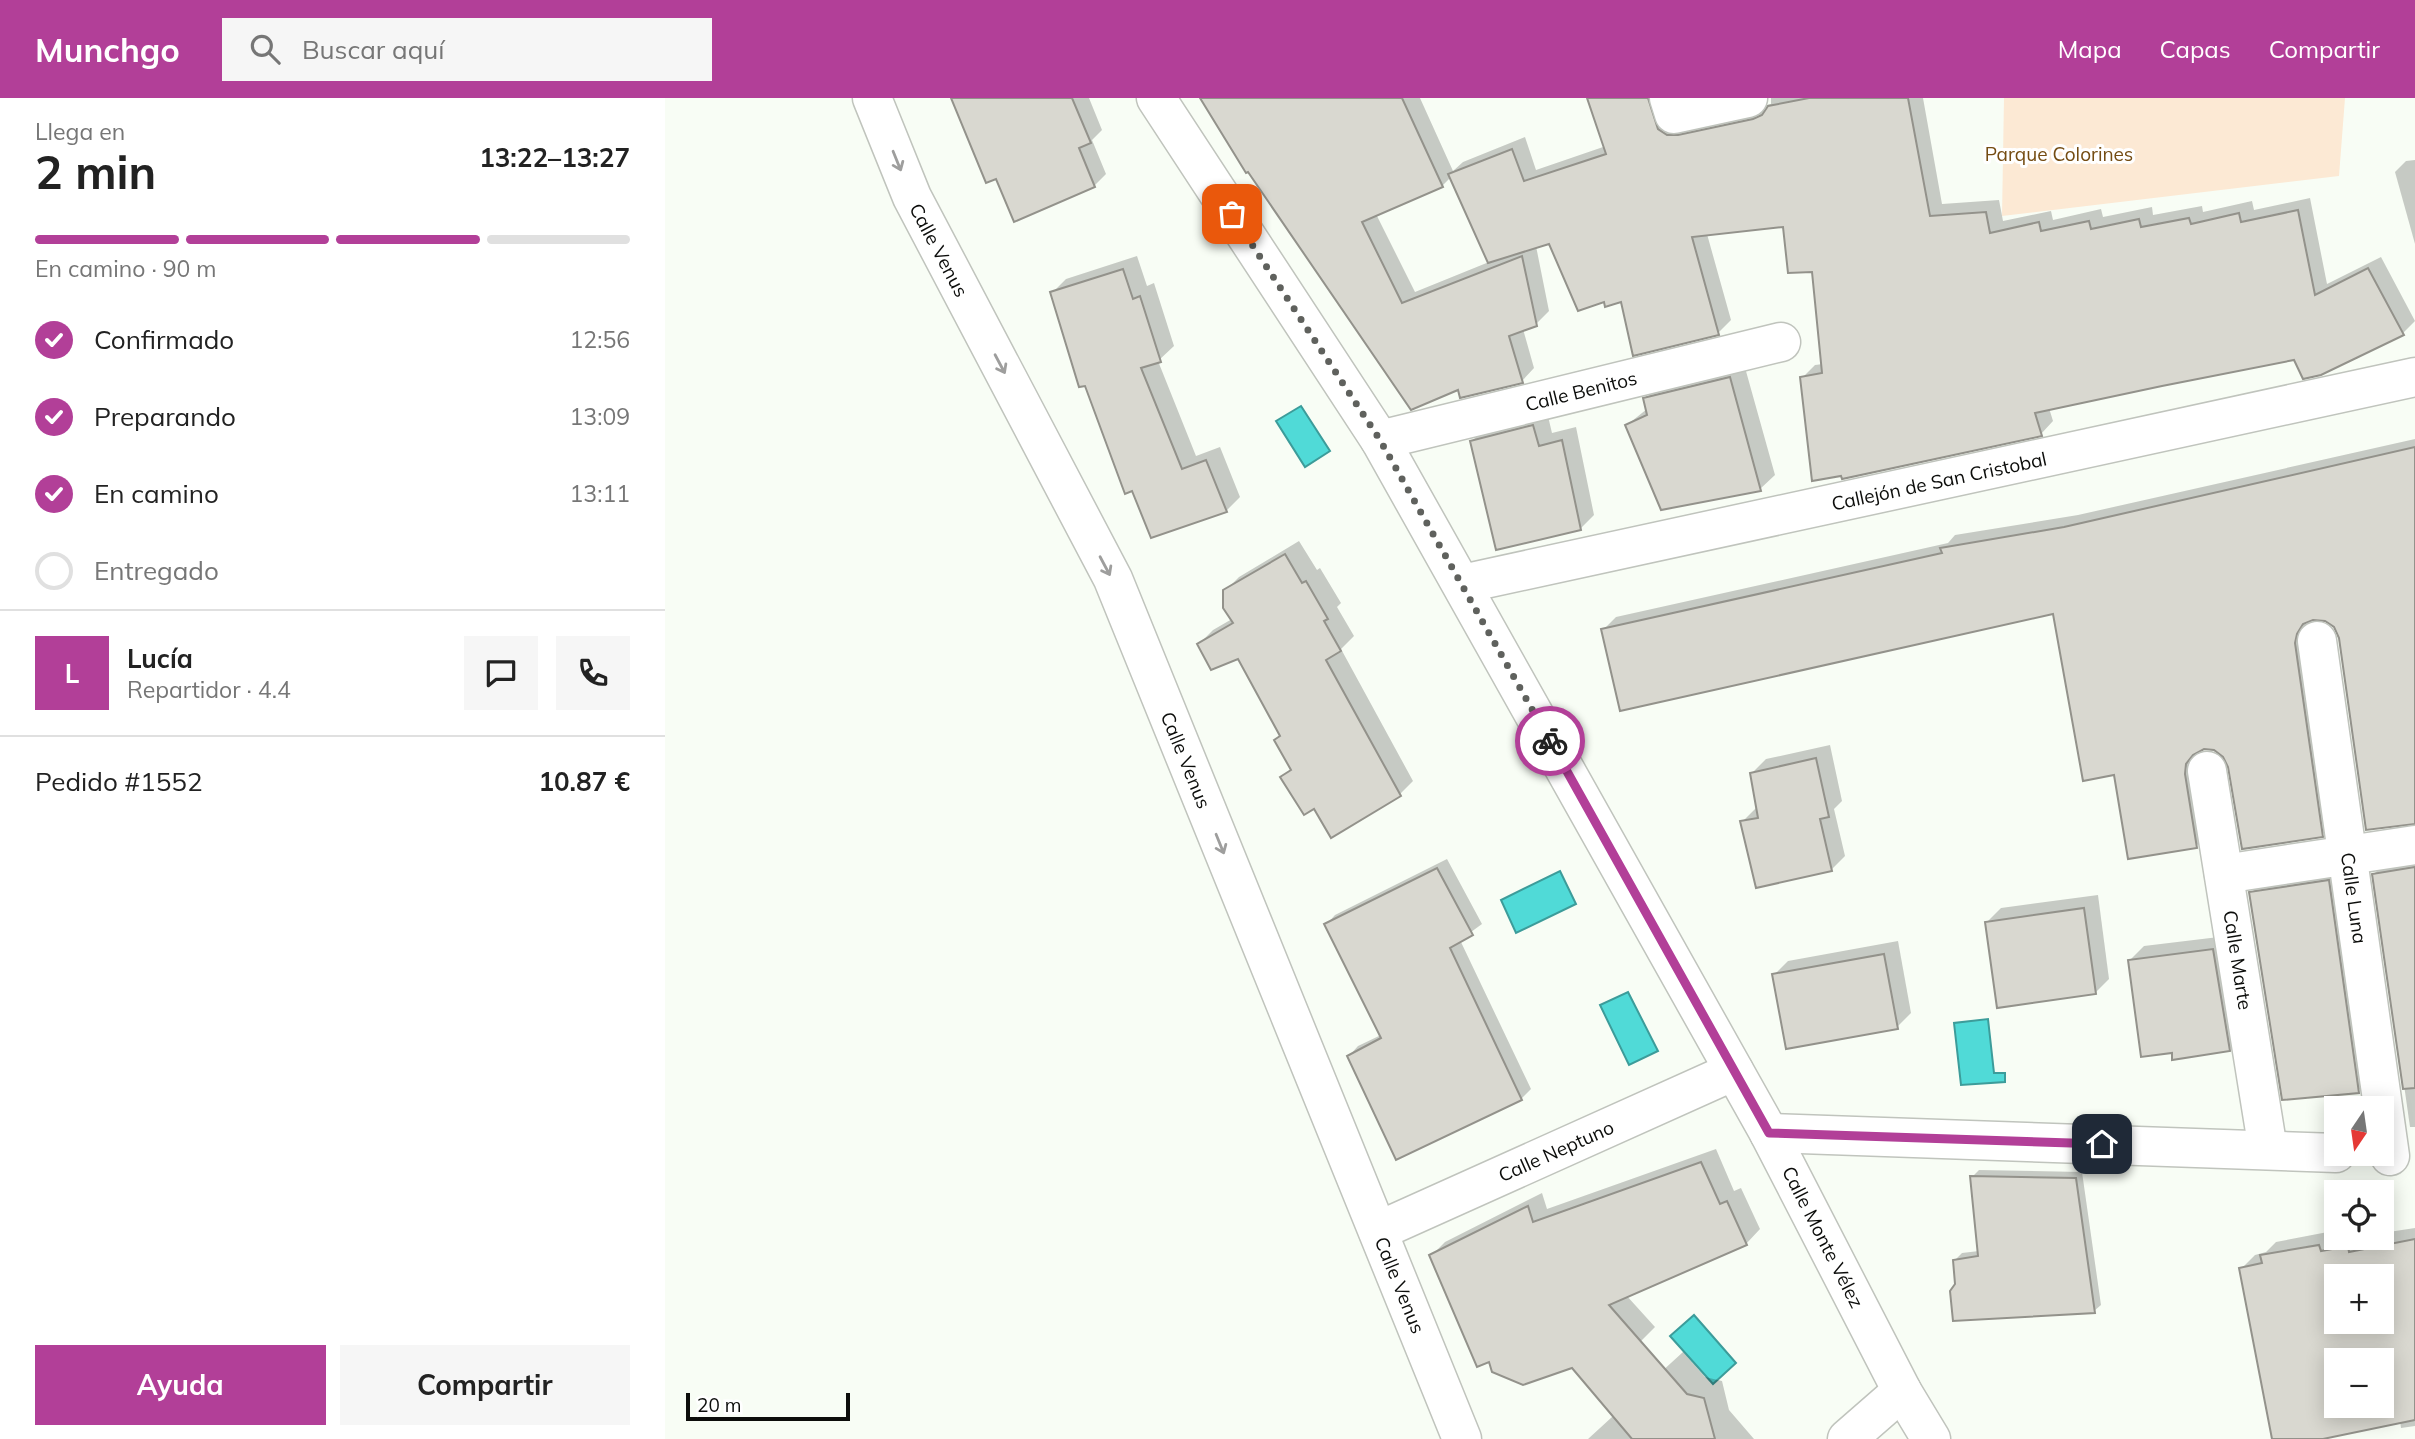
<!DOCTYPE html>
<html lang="es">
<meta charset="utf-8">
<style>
:root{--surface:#fff;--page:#f6f6f6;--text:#222;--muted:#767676;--line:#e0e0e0;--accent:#b23f98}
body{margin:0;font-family:Mulish,sans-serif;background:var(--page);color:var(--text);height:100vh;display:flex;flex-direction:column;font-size:26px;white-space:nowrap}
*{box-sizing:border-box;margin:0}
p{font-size:23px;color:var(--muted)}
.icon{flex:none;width:38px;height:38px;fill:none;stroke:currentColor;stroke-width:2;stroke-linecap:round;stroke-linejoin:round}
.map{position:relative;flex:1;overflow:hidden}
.panel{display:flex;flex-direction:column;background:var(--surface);width:665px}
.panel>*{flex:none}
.needle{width:46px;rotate:193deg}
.buttons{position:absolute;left:1659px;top:998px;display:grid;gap:14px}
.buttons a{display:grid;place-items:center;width:70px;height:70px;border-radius:0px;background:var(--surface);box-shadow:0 4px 18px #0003;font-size:35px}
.scale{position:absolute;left:21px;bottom:18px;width:164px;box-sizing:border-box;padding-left:7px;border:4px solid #0c0d0b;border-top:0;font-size:19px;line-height:24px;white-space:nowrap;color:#0c0d0b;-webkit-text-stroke:5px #fff;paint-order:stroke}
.pin{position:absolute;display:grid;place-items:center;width:60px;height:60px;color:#fff;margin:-30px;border-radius:14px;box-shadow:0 4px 10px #0006}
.courier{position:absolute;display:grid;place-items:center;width:70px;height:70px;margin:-35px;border:5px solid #b23f98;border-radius:50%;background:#fff;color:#222;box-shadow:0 2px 9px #0007}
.summary em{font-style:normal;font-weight:700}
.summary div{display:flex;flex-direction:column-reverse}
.summary{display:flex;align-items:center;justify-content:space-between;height:119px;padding:0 35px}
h1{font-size:46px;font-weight:700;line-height:52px}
.bar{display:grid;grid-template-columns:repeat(4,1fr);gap:10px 7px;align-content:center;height:84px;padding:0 35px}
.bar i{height:9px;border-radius:5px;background:var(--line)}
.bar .on{background:var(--accent)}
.bar p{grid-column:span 4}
.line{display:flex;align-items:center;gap:18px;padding:0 35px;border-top:2px solid var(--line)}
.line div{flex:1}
.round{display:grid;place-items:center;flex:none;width:74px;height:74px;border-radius:0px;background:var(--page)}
ol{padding:0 35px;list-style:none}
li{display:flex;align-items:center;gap:21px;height:77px}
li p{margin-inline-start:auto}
li .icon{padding:7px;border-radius:50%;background:var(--accent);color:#fff;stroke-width:4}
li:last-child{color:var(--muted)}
li i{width:38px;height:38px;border:4px solid var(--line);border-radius:50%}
.button{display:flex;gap:14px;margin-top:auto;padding:14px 35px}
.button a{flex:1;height:80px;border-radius:0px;background:var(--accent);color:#fff;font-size:28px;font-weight:700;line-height:80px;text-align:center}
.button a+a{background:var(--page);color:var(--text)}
header{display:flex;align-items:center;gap:42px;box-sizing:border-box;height:98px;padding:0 35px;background:var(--accent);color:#fff}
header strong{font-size:33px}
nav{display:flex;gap:38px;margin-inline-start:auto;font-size:24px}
.search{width:490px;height:63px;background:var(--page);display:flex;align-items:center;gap:18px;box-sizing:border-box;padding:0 24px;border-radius:0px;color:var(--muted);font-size:26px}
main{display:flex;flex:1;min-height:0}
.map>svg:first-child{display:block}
.green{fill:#fce9d4}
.water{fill:#50dad7;stroke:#3c9c9a;stroke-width:2}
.shadow{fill:#0003;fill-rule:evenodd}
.building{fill:#d9d8d0;stroke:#93928b;stroke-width:2;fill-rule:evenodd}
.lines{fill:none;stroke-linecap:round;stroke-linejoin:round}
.minor-casing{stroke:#c0c4bd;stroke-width:41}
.minor{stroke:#fff;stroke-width:38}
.oneway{stroke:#9e9e9d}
.done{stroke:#5f615d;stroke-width:7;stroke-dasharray:0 12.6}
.route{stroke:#b23f98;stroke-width:9}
.labels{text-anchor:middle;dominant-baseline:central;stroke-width:6;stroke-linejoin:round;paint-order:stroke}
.park-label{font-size:19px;fill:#744c12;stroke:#fff}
.street-label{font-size:19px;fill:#0c0d0b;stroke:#fff}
</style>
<header>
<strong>Munchgo</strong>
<div class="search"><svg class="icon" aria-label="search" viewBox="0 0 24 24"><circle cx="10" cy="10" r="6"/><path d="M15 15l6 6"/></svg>Buscar aquí</div>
<nav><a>Mapa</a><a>Capas</a><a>Compartir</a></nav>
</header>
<main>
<section class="panel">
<div class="summary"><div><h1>2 min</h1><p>Llega en</p></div><em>13:22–13:27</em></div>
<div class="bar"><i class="on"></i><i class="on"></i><i class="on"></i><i></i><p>En camino · 90 m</p></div>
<ol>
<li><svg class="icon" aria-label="check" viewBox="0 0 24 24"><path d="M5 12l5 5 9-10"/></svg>Confirmado<p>12:56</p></li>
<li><svg class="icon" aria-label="check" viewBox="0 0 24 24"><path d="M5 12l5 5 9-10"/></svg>Preparando<p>13:09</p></li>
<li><svg class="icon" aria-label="check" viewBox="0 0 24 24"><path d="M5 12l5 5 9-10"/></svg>En camino<p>13:11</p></li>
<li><i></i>Entregado</li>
</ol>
<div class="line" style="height:126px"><b class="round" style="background:var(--accent);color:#fff">L</b><div><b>Lucía</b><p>Repartidor · 4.4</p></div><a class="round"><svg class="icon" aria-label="chat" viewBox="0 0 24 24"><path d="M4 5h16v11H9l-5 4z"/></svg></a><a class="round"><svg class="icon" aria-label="phone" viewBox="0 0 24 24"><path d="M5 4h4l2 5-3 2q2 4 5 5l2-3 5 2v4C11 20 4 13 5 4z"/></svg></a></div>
<div class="line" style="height:91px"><div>Pedido #1552</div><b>10.87 €</b></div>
<div class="button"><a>Ayuda</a><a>Compartir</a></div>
</section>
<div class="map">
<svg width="1750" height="1341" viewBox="0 0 1750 1341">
<rect width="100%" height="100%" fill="#f8fdf5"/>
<path class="green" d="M 1339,0 L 1680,0 L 1674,78 L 1337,118 Z"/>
<g class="water">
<path d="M 636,308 L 665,353 L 640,369 L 611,323 Z"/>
<path d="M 895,773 L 911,806 L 851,835 L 836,802 Z"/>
<path d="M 963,894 L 993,953 L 964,967 L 935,907 Z"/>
<path d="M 1323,921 L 1329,975 L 1340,975 L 1340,984 L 1296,987 L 1289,925 Z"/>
<path d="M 1029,1217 L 1071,1265 L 1048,1286 L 1005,1238 Z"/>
</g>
<g class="shadow">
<path d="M 288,0 L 424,0 L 437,32 L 427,42 L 441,76 L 429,88 L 350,121 L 332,79 Z"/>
<path d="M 554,0 L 755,0 L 788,73 L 798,64 L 860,39 L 871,72 L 941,48 L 924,0 L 998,0 L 1027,25 L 1106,6 L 1106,0 L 1258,0 L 1277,106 L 1334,102 L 1338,123 L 1386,113 L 1388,122 L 1436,111 L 1438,119 L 1487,109 L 1488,117 L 1537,108 L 1538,114 L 1587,103 L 1589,112 L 1645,100 L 1662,186 L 1716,159 L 1750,223 L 1738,235 L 1384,310 L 1388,323 L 1376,336 L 1137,280 L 1150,267 L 1158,266 L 1149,172 L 1119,127 L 1042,136 L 1066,222 L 1053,235 L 957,202 L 885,143 L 871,148 L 884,213 L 871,226 L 858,231 L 869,270 L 857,283 L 794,290 ZM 786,79 L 824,164 L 750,194 L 711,116 L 777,88 Z"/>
<path d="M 1750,62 L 1750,146 L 1730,74 L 1741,63 Z"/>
<path d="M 472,158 L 482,188 L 489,185 L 509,248 L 493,263 L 531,358 L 555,349 L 575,399 L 561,413 L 487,438 L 387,195 L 401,181 Z"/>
<path d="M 1079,266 L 1110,377 L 1095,391 L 997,410 L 962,327 L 982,311 L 980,301 L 994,287 Z"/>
<path d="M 882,314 L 887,335 L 911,329 L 929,417 L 915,431 L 807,343 L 821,329 Z"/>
<path d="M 1750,341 L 1750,725 L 1671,529 L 1662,521 L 1644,522 L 1642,531 L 1670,724 L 1657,737 L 1565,668 L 1560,658 L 1550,651 L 1539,650 L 1534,652 L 1532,662 L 1544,735 L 1531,748 L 1451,675 L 1390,514 L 938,532 L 951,519 L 1283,445 L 1290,437 L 1413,417 Z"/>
<path d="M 634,443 L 652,472 L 655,470 L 676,505 L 672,509 L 689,538 L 676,551 L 748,683 L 734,697 L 650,709 L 618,679 L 627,670 L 611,642 L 616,637 L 573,558 L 534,546 L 548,532 L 567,521 L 560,493 L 574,479 Z"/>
<path d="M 1165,647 L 1177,703 L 1169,711 L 1180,758 L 1166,772 L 1077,724 L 1091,710 L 1087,675 L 1101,661 Z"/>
<path d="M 1750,758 L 1750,1029 L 1745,1029 L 1709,776 L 1722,763 Z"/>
<path d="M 782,761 L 817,826 L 795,842 L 866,991 L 856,1001 L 732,1060 L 684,958 L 693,948 L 716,937 L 661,827 L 670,817 Z"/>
<path d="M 1674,773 L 1703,983 L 1693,993 L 1586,795 L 1596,785 Z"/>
<path d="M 1433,797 L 1444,881 L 1430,895 L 1322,824 L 1336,810 Z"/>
<path d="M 1562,838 L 1578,938 L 1564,952 L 1508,953 L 1465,862 L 1479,848 Z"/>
<path d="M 1233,843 L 1246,915 L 1232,929 L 1109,877 L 1123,863 Z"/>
<path d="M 1051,1051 L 1069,1093 L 1076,1090 L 1095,1131 L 1081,1146 L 961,1197 L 990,1229 L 976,1243 L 858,1285 L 766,1158 L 780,1144 L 877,1095 L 882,1111 Z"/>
<path d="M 1314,1072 L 1417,1074 L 1436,1207 L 1429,1213 L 1290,1162 L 1297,1155 L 1314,1153 L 1307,1079 Z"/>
<path d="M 1750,1130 L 1750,1328 L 1736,1330 L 1735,1323 L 1650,1341 L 1633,1341 L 1576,1171 L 1590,1157 L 1601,1154 L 1611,1144 L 1668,1133 L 1670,1140 L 1717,1139 L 1717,1135 ZM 1671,1178 L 1717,1178 L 1717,1223 L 1671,1223 ZM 1671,1262 L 1717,1262 L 1717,1307 L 1671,1307 Z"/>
<path d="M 1018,1254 L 1040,1279 L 1057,1283 L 1064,1312 L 1089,1341 L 923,1341 Z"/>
</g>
<g class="building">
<path d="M 286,0 L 407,0 L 426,45 L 414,50 L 430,89 L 349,124 L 331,81 L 321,85 Z"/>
<path d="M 535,0 L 737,0 L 778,89 L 697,124 L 737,205 L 857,158 L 872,228 L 844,238 L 858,285 L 795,300 L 793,292 L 746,312 L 583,74 L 581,75 Z"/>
<path d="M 922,0 L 983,0 L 993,31 L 1002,37 L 1013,37 L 1088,21 L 1097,17 L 1103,8 L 1144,0 L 1243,0 L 1265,118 L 1321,114 L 1325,135 L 1374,124 L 1376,133 L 1424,123 L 1426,131 L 1474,121 L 1476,129 L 1524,120 L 1526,126 L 1574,115 L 1576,124 L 1633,112 L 1650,197 L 1703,170 L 1739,237 L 1656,277 L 1638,281 L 1629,262 L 1497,288 L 1370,315 L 1377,338 L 1177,381 L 1176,378 L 1147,383 L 1135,279 L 1157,275 L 1147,174 L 1123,175 L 1118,129 L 1027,139 L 1054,237 L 968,258 L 956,204 L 940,209 L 939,204 L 913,213 L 884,146 L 823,165 L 783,76 L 847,51 L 859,83 L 941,56 Z"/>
<path d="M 458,171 L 468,201 L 475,198 L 496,264 L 476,270 L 517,371 L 541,362 L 562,414 L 486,440 L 467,393 L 460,396 L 420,288 L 414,289 L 385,194 Z"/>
<path d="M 1065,279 L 1096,393 L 996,412 L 960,327 L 982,317 L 978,300 Z"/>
<path d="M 868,327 L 874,348 L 897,342 L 916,432 L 831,452 L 805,343 Z"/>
<path d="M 1750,349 L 1750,726 L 1701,732 L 1674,540 L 1669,529 L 1660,523 L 1648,522 L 1638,526 L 1632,536 L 1630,545 L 1658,739 L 1577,751 L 1563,669 L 1558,659 L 1549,652 L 1539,651 L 1528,657 L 1521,666 L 1520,676 L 1532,750 L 1463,761 L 1449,677 L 1418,683 L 1388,516 L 955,613 L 936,531 L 1277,455 L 1275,450 L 1399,429 Z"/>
<path d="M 620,456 L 637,485 L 641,483 L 663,521 L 659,523 L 676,553 L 661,562 L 736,698 L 666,740 L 649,711 L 639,717 L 615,679 L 626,672 L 609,642 L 615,638 L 573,561 L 546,572 L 532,546 L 568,525 L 558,510 L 558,492 Z"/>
<path d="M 1151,660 L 1164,719 L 1155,721 L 1167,773 L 1091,790 L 1075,723 L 1093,720 L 1085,675 Z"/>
<path d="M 1750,769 L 1750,990 L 1738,991 L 1707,776 Z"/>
<path d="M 772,770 L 808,837 L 785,850 L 857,1002 L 731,1062 L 682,958 L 716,940 L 659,826 Z"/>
<path d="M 1664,782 L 1694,995 L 1617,1002 L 1584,794 Z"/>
<path d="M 1419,810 L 1431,896 L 1332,910 L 1320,824 Z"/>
<path d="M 1548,851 L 1565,953 L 1507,962 L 1507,955 L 1476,959 L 1463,862 Z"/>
<path d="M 1219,856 L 1233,931 L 1121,951 L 1107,876 Z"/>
<path d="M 1036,1064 L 1055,1106 L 1062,1103 L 1082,1147 L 944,1207 L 1022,1296 L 1039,1300 L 1050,1341 L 967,1341 L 907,1270 L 858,1287 L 827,1274 L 824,1264 L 812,1269 L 764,1157 L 863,1108 L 868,1124 Z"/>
<path d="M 1305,1078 L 1411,1080 L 1430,1215 L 1288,1223 L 1285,1193 L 1290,1186 L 1288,1162 L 1313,1158 Z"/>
<path d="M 1750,1141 L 1750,1322 L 1658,1341 L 1607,1341 L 1574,1170 L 1597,1165 L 1595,1157 L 1654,1147 L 1656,1153 L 1683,1148 L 1684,1154 ZM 1671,1178 L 1717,1178 L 1717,1223 L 1671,1223 ZM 1671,1262 L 1717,1262 L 1717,1307 L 1671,1307 Z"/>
</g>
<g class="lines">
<g class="minor-casing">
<g id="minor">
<path d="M 207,0 L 247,99 L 448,481 L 797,1341"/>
<path d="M 491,0 L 715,342 L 1104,1035 L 1237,1293 L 1266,1341"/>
<path d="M 1004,0 L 1009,16 L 1083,0"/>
<path d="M 715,342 L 1116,244"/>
<path d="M 797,486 L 1750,279"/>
<path d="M 1652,543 L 1725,1058"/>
<path d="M 1542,673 L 1603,1052"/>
<path d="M 1559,776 L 1750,747"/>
<path d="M 1104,1035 L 1671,1055"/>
<path d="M 713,1133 L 1069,973"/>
<path d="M 1182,1341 L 1237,1293"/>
</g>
</g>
<use href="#minor" class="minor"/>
</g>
<defs><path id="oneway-shaft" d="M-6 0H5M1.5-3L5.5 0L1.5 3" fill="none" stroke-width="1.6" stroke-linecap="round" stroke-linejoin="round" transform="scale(1.75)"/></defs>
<g class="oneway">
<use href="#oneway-shaft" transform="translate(232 63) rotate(68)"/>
<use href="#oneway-shaft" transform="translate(335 266) rotate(62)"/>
<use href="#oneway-shaft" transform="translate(440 468) rotate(62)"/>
<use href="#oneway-shaft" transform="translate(555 746) rotate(68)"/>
</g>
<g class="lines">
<path class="done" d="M 567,116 L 715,342 L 885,643"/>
<path class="route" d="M 885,643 L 1104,1035 L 1437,1046"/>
</g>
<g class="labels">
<g class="park-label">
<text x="1394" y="56">Parque Colorines</text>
</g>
<g class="street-label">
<text transform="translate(274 152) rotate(62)">Calle Venus</text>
<text transform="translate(916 293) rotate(-14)">Calle Benitos</text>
<text transform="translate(1274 383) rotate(-12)">Callejón de San Cristobal</text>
<text transform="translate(521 662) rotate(68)">Calle Venus</text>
<text transform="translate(1689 800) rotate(82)">Calle Luna</text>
<text transform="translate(1573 862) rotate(81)">Calle Marte</text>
<text transform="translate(891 1053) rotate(-24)">Calle Neptuno</text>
<text transform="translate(1158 1139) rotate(63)">Calle Monte Vélez</text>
<text transform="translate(735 1187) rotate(68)">Calle Venus</text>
</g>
</g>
</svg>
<div class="buttons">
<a><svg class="needle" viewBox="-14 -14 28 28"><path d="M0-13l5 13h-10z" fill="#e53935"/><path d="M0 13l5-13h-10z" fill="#767676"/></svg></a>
<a><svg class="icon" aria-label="locate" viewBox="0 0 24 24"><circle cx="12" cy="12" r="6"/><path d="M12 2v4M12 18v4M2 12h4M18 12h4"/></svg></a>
<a>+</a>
<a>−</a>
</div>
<div class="scale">20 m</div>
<div class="pin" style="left:567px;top:116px;background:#ea580c"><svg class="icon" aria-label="bag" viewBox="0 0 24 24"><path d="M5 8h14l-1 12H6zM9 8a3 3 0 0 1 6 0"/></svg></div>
<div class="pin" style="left:1437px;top:1046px;background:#1f2937"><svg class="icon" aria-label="home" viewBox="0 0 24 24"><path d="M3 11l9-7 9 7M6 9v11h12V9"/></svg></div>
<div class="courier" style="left:885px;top:643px"><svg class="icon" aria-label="bike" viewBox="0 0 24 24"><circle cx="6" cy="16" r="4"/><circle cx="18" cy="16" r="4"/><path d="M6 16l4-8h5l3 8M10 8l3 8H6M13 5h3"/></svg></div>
</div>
</main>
